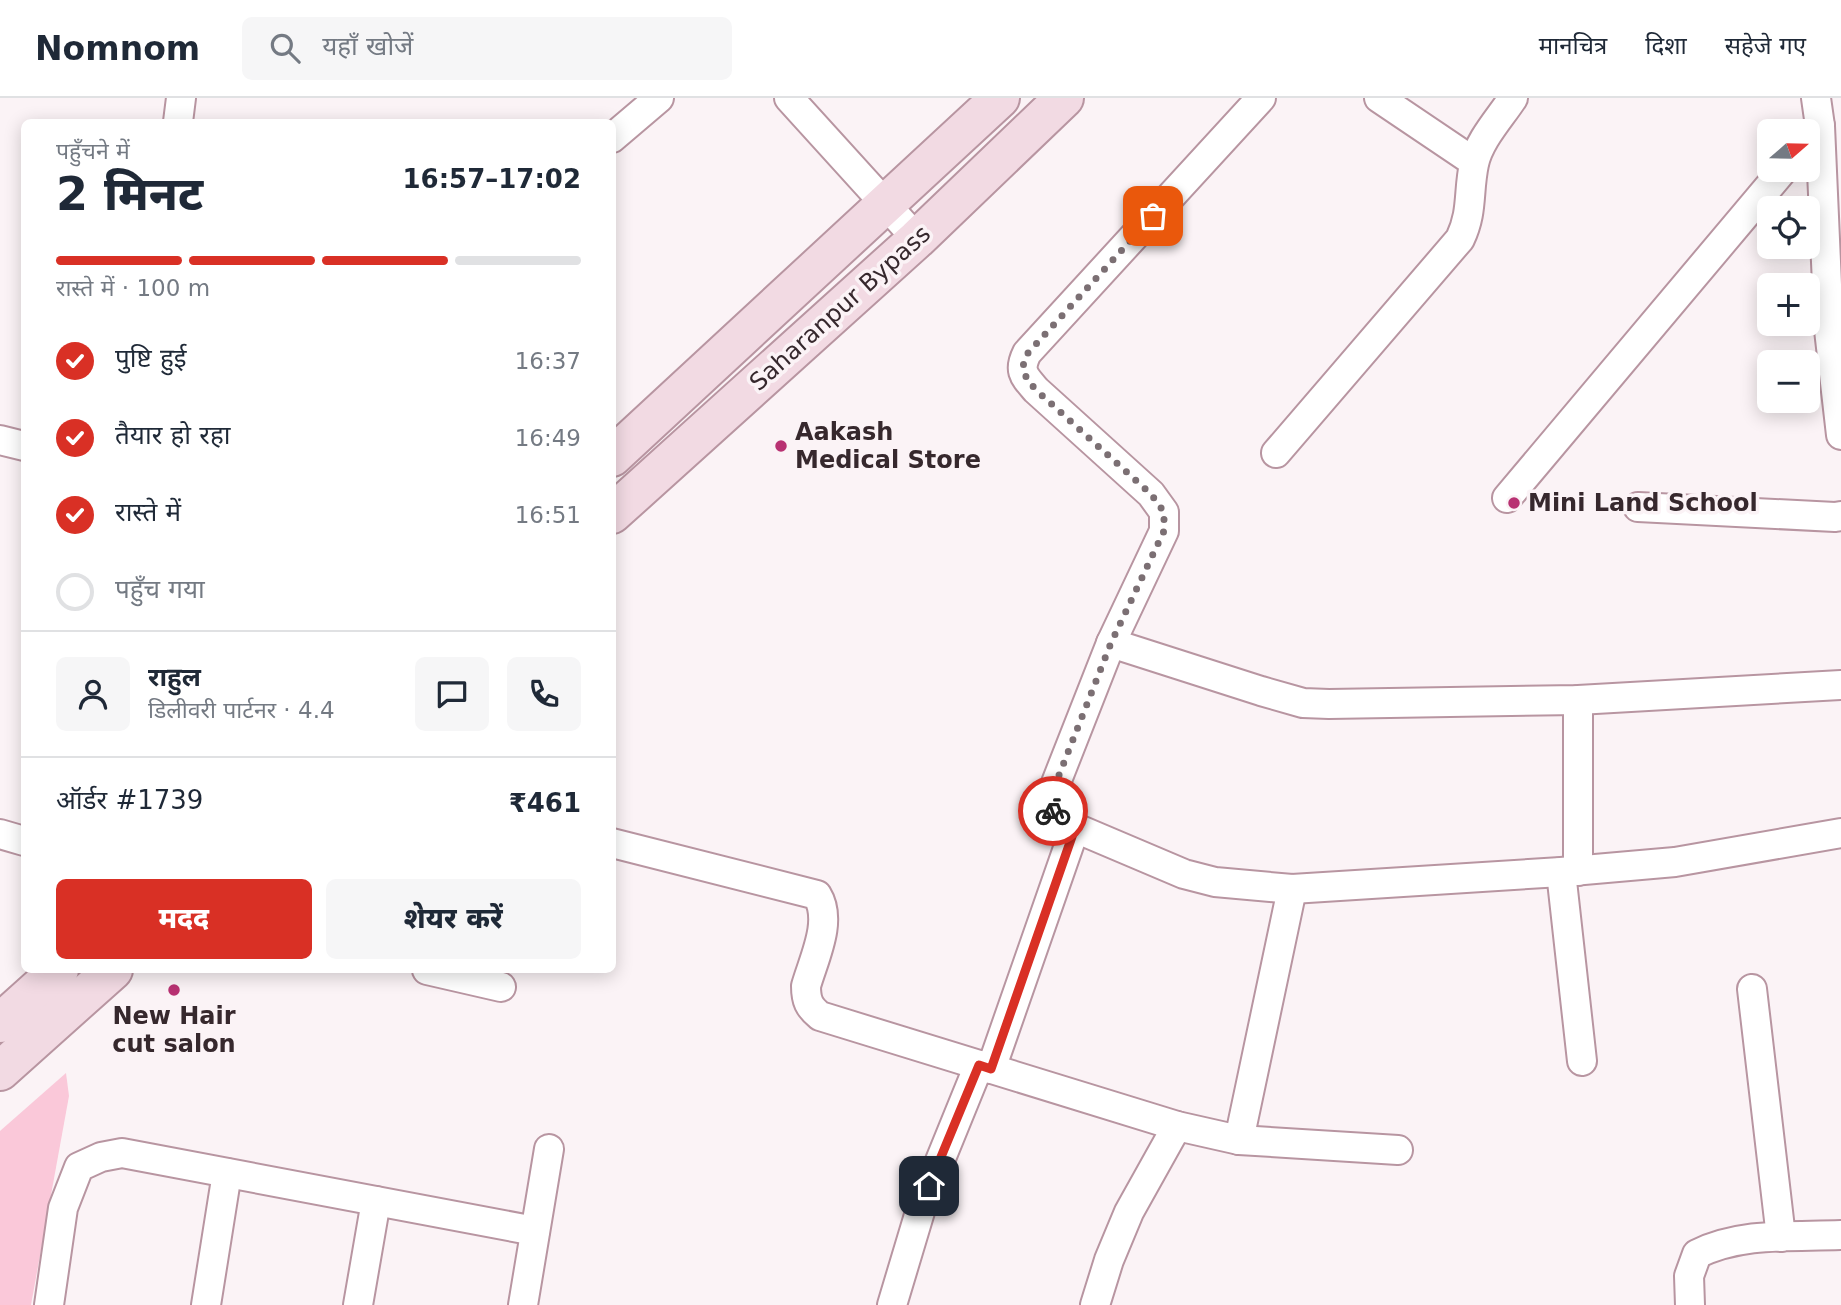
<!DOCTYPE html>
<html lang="hi">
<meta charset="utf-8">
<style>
:root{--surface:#fff;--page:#f6f6f7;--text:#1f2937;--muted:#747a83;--line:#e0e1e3;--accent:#d93025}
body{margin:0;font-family:"DejaVu Sans","Noto Sans Devanagari",sans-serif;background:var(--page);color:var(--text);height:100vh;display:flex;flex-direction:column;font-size:26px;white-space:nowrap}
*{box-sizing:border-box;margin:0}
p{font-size:23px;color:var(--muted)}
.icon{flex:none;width:38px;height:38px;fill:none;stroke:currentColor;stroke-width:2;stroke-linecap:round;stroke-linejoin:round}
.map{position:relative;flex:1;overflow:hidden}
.side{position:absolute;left:21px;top:21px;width:595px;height:854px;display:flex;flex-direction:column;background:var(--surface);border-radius:10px;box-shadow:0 4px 18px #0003}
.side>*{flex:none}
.needle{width:46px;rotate:70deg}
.buttons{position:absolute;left:1757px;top:21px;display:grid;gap:14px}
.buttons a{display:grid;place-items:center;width:63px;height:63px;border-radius:10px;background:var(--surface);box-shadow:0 4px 18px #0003;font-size:35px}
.pin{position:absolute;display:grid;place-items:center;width:60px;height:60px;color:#fff;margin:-30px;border-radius:14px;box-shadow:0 4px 10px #0006}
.courier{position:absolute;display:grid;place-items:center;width:70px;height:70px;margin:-35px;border:5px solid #d93025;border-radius:50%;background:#fff;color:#222;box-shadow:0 2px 9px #0007}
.overview em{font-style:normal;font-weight:800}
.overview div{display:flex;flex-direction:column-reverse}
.overview{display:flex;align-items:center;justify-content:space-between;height:119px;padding:0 35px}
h1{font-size:46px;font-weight:800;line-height:52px}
.bar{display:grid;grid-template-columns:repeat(4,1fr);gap:10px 7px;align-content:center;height:84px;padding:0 35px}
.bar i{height:9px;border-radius:5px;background:var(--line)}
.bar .selected{background:var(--accent)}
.bar p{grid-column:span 4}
.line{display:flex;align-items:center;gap:18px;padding:0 35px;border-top:2px solid var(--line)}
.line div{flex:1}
.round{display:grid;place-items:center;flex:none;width:74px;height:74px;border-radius:10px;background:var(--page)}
ol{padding:0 35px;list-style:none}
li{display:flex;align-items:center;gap:21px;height:77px}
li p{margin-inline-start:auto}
li .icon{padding:7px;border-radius:50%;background:var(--accent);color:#fff;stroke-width:4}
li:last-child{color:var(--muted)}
li i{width:38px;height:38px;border:4px solid var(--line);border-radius:50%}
.action{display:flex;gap:14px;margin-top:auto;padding:14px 35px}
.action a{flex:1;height:80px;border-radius:10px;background:var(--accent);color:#fff;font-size:28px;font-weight:800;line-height:80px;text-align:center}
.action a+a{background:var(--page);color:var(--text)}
header{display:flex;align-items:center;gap:42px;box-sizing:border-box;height:98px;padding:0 35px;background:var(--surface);border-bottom:2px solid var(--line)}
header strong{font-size:33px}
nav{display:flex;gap:38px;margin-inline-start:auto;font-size:24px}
.search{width:490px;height:63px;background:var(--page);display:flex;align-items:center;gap:18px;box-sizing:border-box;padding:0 24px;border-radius:10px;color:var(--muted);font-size:26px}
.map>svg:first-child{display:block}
.green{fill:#fac8d9}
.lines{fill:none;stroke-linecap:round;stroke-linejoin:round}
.street-casing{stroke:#b895a1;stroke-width:32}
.secondary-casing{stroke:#b895a1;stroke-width:42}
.street{stroke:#fff;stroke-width:28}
.secondary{stroke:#f2dae3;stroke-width:38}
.done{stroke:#7b6f73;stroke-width:7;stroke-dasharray:0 12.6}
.route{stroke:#d93025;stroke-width:9}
.poi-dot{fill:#b83172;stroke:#fbf3f6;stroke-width:2.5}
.labels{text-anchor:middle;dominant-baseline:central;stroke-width:7;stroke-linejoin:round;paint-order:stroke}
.street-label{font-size:24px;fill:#36282d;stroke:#fbf3f6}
.poi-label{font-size:24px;font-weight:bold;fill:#36282d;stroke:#fbf3f6;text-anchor:start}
</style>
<header>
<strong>Nomnom</strong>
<div class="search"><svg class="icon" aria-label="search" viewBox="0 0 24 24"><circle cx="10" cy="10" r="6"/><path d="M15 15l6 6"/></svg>यहाँ खोजें</div>
<nav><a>मानचित्र</a><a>दिशा</a><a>सहेजे गए</a></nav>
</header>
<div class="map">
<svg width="1841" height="1207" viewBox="0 0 1841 1207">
<rect width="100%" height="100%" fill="#fbf3f6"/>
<path class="green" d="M 66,975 L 69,998 L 31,1207 L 0,1207 L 0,1033 Z"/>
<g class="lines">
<g class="street-casing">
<g id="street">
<path d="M 789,0 L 917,141"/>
<path d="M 1261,0 L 1027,255 C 1018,273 1024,278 1036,292 L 1151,396 L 1164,414 L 1164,433 L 1111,545 L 1052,695 L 1051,709 L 1059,723 L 1184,776 L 1215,784 L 1292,791 L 1561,774 L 1675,764 L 1841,735"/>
<path d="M 1379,0 L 1474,64"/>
<path d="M 1816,0 L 1820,28"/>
<path d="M 178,24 L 181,0"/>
<path d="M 612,40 L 659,0"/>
<path d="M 1808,43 L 1820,28 L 1829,232 L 1841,337"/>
<path d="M 0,342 L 24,348"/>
<path d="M 1276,355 L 1460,141 C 1473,114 1468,94 1474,66 C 1479,42 1500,20 1513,0"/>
<path d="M 1507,400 L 1783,72"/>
<path d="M 1638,409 L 1835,419 L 1841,418"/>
<path d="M 1111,545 L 1261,593 L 1303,605 L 1329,606 L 1578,602 L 1841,587"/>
<path d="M 1578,602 L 1578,773"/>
<path d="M 0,736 L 24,743"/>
<path d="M 612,745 L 817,797 C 833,823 814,860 806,888 C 806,903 809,909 820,918 L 1177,1028 L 1239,1042 L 1398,1052"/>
<path d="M 1561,774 L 1582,963"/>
<path d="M 427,872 L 501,889"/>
<path d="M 1752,891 L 1781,1139"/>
<path d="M 991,971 L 1075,730"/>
<path d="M 1239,1042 L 1292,791"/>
<path d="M 49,1207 L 63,1110 L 79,1069 L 101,1059 L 122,1055 L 535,1133"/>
<path d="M 206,1207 L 227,1075"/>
<path d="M 358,1207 L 376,1103"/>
<path d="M 523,1207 L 549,1051"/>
<path d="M 892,1207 L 922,1107 L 979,967"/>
<path d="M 1095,1207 L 1109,1162 L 1129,1114 L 1177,1028"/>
<path d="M 1690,1207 L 1689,1178 L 1697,1156 C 1742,1134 1792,1139 1841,1137"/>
</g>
</g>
<g class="secondary-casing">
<g id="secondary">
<path d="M 612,359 L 1000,0"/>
<path d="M 612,416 L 917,141 L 1064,0"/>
<path d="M 0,925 L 59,872"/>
<path d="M 0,973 L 113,872"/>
</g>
</g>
<use href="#street" class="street"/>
<use href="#secondary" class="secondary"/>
</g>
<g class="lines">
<path class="done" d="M 1053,713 L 1051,709 L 1052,695 L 1111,545 L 1164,433 L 1164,414 L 1151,396 L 1036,292 C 1025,279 1019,272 1027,256 L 1153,118"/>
<path class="route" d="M 929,1088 L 979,967 L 991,971 L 1075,730 L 1059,723 L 1053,713"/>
</g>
<g class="poi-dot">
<circle cx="781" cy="348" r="7"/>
<circle cx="1514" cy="405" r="7"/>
<circle cx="174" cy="892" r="7"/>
</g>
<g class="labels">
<g class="street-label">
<text transform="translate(840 210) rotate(-42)">Saharanpur Bypass</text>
</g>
<g class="poi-label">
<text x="795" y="334">Aakash<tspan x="795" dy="28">Medical Store</tspan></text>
<text x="1528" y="405">Mini Land School</text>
<text x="174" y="918" text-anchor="middle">New Hair<tspan x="174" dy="28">cut salon</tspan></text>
</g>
</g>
</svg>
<div class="buttons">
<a><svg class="needle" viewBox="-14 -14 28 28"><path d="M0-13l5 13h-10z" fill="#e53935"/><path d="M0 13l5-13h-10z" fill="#747a83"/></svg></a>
<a><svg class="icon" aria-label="locate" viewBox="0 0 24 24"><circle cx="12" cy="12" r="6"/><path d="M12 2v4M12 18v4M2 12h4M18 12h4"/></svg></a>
<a>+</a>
<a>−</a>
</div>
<div class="pin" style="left:1153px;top:118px;background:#ea580c"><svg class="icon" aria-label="bag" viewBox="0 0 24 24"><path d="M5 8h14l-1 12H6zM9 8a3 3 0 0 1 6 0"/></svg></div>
<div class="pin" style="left:929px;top:1088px;background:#1f2937"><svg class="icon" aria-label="home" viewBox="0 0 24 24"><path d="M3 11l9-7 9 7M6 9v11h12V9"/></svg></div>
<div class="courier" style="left:1053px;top:713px"><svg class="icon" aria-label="bike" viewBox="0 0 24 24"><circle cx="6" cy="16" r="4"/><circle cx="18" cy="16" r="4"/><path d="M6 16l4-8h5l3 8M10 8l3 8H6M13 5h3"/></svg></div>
<section class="side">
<div class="overview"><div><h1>2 मिनट</h1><p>पहुँचने में</p></div><em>16:57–17:02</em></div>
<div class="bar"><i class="selected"></i><i class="selected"></i><i class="selected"></i><i></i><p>रास्ते में · 100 m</p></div>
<ol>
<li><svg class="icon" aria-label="check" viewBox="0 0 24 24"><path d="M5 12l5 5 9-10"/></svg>पुष्टि हुई<p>16:37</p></li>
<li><svg class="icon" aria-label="check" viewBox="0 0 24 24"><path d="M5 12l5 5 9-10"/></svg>तैयार हो रहा<p>16:49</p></li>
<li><svg class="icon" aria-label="check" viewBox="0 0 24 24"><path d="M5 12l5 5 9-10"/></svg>रास्ते में<p>16:51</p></li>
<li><i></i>पहुँच गया</li>
</ol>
<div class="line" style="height:126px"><a class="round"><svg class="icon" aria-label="person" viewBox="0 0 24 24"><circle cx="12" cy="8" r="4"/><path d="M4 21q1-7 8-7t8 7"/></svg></a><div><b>राहुल</b><p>डिलीवरी पार्टनर · 4.4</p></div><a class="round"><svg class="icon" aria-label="chat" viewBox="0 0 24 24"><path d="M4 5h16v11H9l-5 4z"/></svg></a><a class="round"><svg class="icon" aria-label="phone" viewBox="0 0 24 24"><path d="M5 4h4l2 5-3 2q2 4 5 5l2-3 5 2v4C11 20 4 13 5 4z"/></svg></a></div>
<div class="line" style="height:91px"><div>ऑर्डर #1739</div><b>₹461</b></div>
<div class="action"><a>मदद</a><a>शेयर करें</a></div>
</section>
</div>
